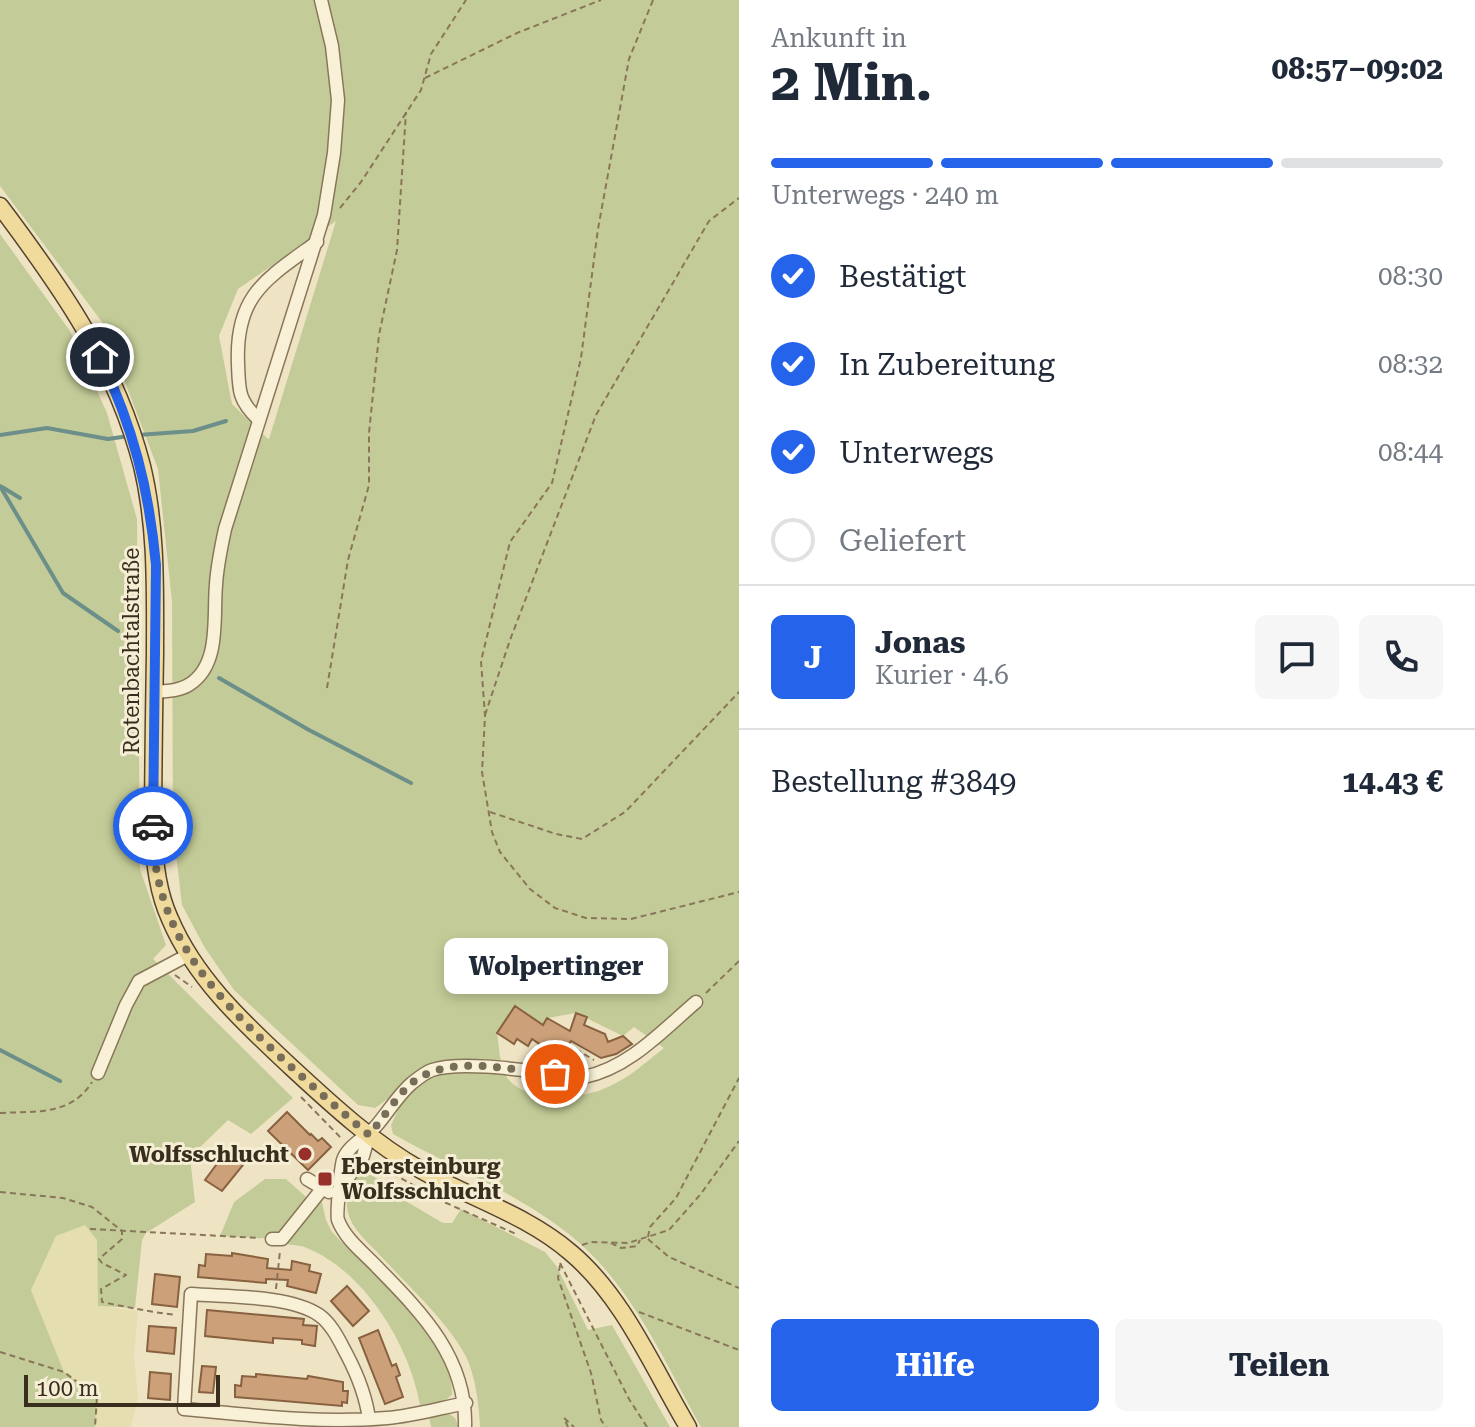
<!DOCTYPE html>
<html lang="de">
<meta charset="utf-8">
<style>
:root{--surface:#fff;--page:#f6f6f7;--text:#1f2937;--muted:#747a83;--line:#e0e1e3;--accent:#2563eb}
body{margin:0;font-family:"Roboto Serif",serif;background:var(--page);color:var(--text);height:100vh;display:flex;flex-direction:column;font-size:30px;white-space:nowrap}
*{box-sizing:border-box;margin:0}
p{font-size:26px;color:var(--muted)}
.icon{flex:none;width:44px;height:44px;fill:none;stroke:currentColor;stroke-width:2;stroke-linecap:round;stroke-linejoin:round}
.map{position:relative;flex:1;overflow:hidden}
.panel{display:flex;flex-direction:column;background:var(--surface);width:736px}
.panel>*{flex:none}
.scale{position:absolute;left:24px;bottom:20px;width:196px;box-sizing:border-box;padding-left:8px;border:4px solid #392d1e;border-top:0;font-size:22px;line-height:28px;white-space:nowrap;color:#392d1e;-webkit-text-stroke:6px #f5eed4;paint-order:stroke}
.pin{position:absolute;display:grid;place-items:center;width:68px;height:68px;color:#fff;margin:-34px;border:4px solid #fff;border-radius:50%;box-shadow:0 2px 8px #0007}
.courier{position:absolute;display:grid;place-items:center;width:80px;height:80px;margin:-40px;border:6px solid #2563eb;border-radius:50%;background:#fff;color:#222;box-shadow:0 2px 10px #0007}
.bubble{position:absolute;height:56px;border-radius:12px;background:var(--surface);box-shadow:0 4px 12px #0003;font-size:26px;font-weight:700;line-height:56px;text-align:center}
.overview em{font-style:normal;font-weight:700}
.overview div{display:flex;flex-direction:column-reverse}
.overview{display:flex;align-items:center;justify-content:space-between;height:136px;padding:0 32px}
h1{font-size:52px;font-weight:700;line-height:60px}
.bar{display:grid;grid-template-columns:repeat(4,1fr);gap:12px 8px;align-content:center;height:96px;padding:0 32px}
.bar i{height:10px;border-radius:6px;background:var(--line)}
.bar .selected{background:var(--accent)}
.bar p{grid-column:span 4}
.line{display:flex;align-items:center;gap:20px;padding:0 32px;border-top:2px solid var(--line)}
.line div{flex:1}
.round{display:grid;place-items:center;flex:none;width:84px;height:84px;border-radius:12px;background:var(--page)}
ol{padding:0 32px;list-style:none}
li{display:flex;align-items:center;gap:24px;height:88px}
li p{margin-inline-start:auto}
li .icon{padding:8px;border-radius:50%;background:var(--accent);color:#fff;stroke-width:4}
li:last-child{color:var(--muted)}
li i{width:44px;height:44px;border:4px solid var(--line);border-radius:50%}
.cta{display:flex;gap:16px;margin-top:auto;padding:16px 32px}
.cta a{flex:1;height:92px;border-radius:12px;background:var(--accent);color:#fff;font-size:32px;font-weight:700;line-height:92px;text-align:center}
.cta a+a{background:var(--page);color:var(--text)}
main{display:flex;flex:1;min-height:0}
.map>svg:first-child{display:block}
.farmland{fill:#e4deb1}
.green{fill:#c3cc98;fill-rule:evenodd}
.lines{fill:none;stroke-linecap:round;stroke-linejoin:round}
.stream{stroke:#6d8f89;stroke-width:4}
.building{fill:#cca17a;stroke:#886140;stroke-width:2}
.minor-casing{stroke:#89765a;stroke-width:15}
.major-casing{stroke:#56432f;stroke-width:19}
.path{stroke:#89765a;stroke-width:2;stroke-dasharray:6 4;stroke-linecap:butt}
.minor{stroke:#f9f1d7;stroke-width:12}
.major{stroke:#f1db9c;stroke-width:16}
.done{stroke:#786d58;stroke-width:8;stroke-dasharray:0 14.4}
.route{stroke:#2563eb;stroke-width:10}
.poi-dot{fill:#97302b;stroke:#f5eed4;stroke-width:3}
.labels{text-anchor:middle;dominant-baseline:central;stroke-width:6;stroke-linejoin:round;paint-order:stroke}
.street-label{font-size:22px;fill:#392d1e;stroke:#f5eed4}
.poi-label{font-size:22px;font-weight:bold;fill:#392d1e;stroke:#f5eed4;text-anchor:end}
</style>
<main>
<div class="map">
<svg width="739" height="1427" viewBox="0 0 739 1427">
<rect width="100%" height="100%" fill="#eee4c4"/>
<path class="farmland" d="M 85,1225 L 97,1240 L 98,1306 L 138,1311 L 134,1355 L 138,1398 L 131,1427 L 95,1427 L 97,1397 L 64,1372 L 31,1290 L 56,1236 Z"/>
<g class="green">
<path d="M 0,0 L 739,0 L 739,1427 L 701,1427 C 663,1359 631,1284 570,1235 C 519,1194 450,1166 393,1134 L 391,1125 L 404,1097 L 389,1098 L 375,1108 L 358,1105 L 234,990 L 205,948 L 182,905 L 173,829 L 172,602 L 158,469 L 102,322 L 0,186 ZM 336,221 L 269,439 L 268,439 L 232,404 L 219,336 L 238,289 ZM 515,1006 L 543,1025 L 548,1018 L 576,1013 L 623,1036 L 634,1027 L 664,1048 C 646,1062 629,1078 608,1087 C 581,1100 514,1105 503,1069 C 499,1058 499,1044 497,1033 Z"/>
<path d="M 0,234 L 70,331 L 107,413 L 137,519 L 140,869 L 166,945 L 153,959 L 293,1098 L 251,1134 L 228,1120 L 190,1157 L 195,1202 L 146,1233 L 142,1240 L 135,1308 L 98,1306 L 97,1240 L 85,1225 L 56,1236 L 31,1290 L 64,1372 L 97,1397 L 95,1427 L 0,1427 Z"/>
<path d="M 363,1169 L 381,1181 L 380,1186 L 443,1223 L 452,1223 L 461,1209 L 545,1252 L 557,1267 L 588,1330 L 612,1325 L 670,1427 L 480,1427 C 479,1405 476,1381 468,1361 C 453,1326 403,1281 377,1252 C 366,1241 352,1228 348,1213 C 344,1199 351,1176 363,1169 Z"/>
<path d="M 265,1179 L 286,1179 L 306,1197 L 282,1239 L 220,1236 L 234,1202 Z"/>
<path d="M 319,1198 L 321,1198 L 326,1220 L 332,1232 C 366,1268 456,1345 452,1395 L 444,1401 L 420,1405 C 410,1347 366,1273 309,1249 C 302,1245 293,1245 285,1244 Z"/>
<path d="M 448,1413 L 455,1418 L 459,1427 L 431,1427 L 429,1416 Z"/>
</g>
<g class="lines">
<g class="stream">
<path d="M 0,435 L 47,428 L 108,439 L 129,436"/>
<path d="M 138,435 L 193,431 L 226,421"/>
<path d="M 0,486 L 63,593 L 118,631"/>
<path d="M 2,487 L 20,498"/>
<path d="M 219,678 L 309,730 L 411,783"/>
<path d="M 0,1050 L 60,1081"/>
</g>
</g>
<g class="building">
<path d="M 515,1006 L 543,1025 L 547,1018 L 570,1031 L 576,1013 L 587,1017 L 584,1025 L 605,1034 L 608,1042 L 623,1036 L 632,1044 L 616,1054 L 601,1058 L 571,1041 L 568,1045 L 564,1042 L 555,1055 L 532,1039 L 528,1046 L 517,1039 L 514,1044 L 497,1033 Z"/>
<path d="M 287,1112 L 310,1135 L 311,1134 L 318,1141 L 322,1138 L 331,1147 L 308,1170 L 268,1131 Z"/>
<path d="M 225,1153 L 243,1165 L 222,1191 L 205,1180 Z"/>
<path d="M 232,1253 L 268,1259 L 267,1268 L 291,1270 L 292,1261 L 310,1265 L 309,1271 L 321,1274 L 316,1293 L 287,1286 L 288,1280 L 266,1279 L 266,1283 L 198,1277 L 199,1265 L 205,1266 L 206,1254 L 232,1256 Z"/>
<path d="M 155,1274 L 180,1277 L 177,1307 L 152,1304 Z"/>
<path d="M 347,1286 L 369,1311 L 353,1326 L 331,1301 Z"/>
<path d="M 207,1310 L 304,1319 L 303,1325 L 317,1326 L 315,1346 L 302,1344 L 302,1340 L 273,1338 L 273,1343 L 205,1336 Z"/>
<path d="M 149,1326 L 176,1328 L 174,1354 L 147,1351 Z"/>
<path d="M 378,1330 L 392,1366 L 396,1364 L 400,1375 L 396,1377 L 403,1397 L 385,1404 L 359,1338 Z"/>
<path d="M 202,1366 L 216,1367 L 213,1393 L 199,1392 Z"/>
<path d="M 150,1372 L 171,1374 L 170,1400 L 148,1398 Z"/>
<path d="M 256,1374 L 307,1379 L 308,1376 L 343,1382 L 343,1391 L 348,1391 L 347,1403 L 342,1402 L 342,1406 L 235,1397 L 235,1385 L 241,1386 L 242,1376 L 256,1377 Z"/>
</g>
<g class="lines">
<g class="minor-casing">
<g id="minor">
<path d="M 258,419 C 238,400 239,390 238,364 C 235,295 266,279 317,242"/>
<path d="M 154,692 C 166,691 180,691 190,684 C 221,664 213,616 216,585 C 217,566 221,548 225,529 L 324,215 L 334,153 L 338,100 L 332,46 L 321,0"/>
<path d="M 98,1073 L 126,1005 L 139,981 L 188,955"/>
<path d="M 307,1179 L 329,1192"/>
<path d="M 343,1185 L 363,1156 L 369,1135"/>
<path d="M 272,1239 L 282,1239 L 322,1189"/>
<path d="M 369,1419 C 366,1397 358,1376 347,1355 C 340,1342 332,1324 319,1315 C 289,1295 227,1297 191,1294 L 184,1409 C 251,1415 319,1424 387,1418 C 413,1416 440,1408 466,1403"/>
<path d="M 465,1427 C 467,1358 422,1313 377,1267 C 364,1253 345,1239 338,1220 C 336,1215 341,1166 343,1160 C 348,1145 367,1137 377,1125 C 388,1112 399,1094 412,1083 C 417,1079 426,1072 432,1070 C 466,1059 547,1074 584,1077 C 629,1068 663,1030 696,1002"/>
</g>
</g>
<g class="major-casing">
<path id="major" d="M 0,206 C 61,287 116,365 142,466 C 157,528 155,591 155,654 C 154,715 153,776 153,836 C 155,865 158,893 170,919 C 196,980 245,1024 292,1068 C 332,1105 373,1143 421,1170 C 470,1198 527,1215 570,1252 C 623,1296 653,1368 688,1427"/>
</g>
<g class="path">
<path d="M 653,0 L 629,59 L 598,229 L 581,358 L 552,483 L 510,542 L 481,661 L 485,716 L 482,772 L 492,832 L 500,852 L 530,889 L 555,908 L 586,918 L 631,919 L 739,892"/>
<path d="M 425,78 L 517,33 L 601,0"/>
<path d="M 340,208 L 361,182 L 421,90 L 431,54 L 466,0"/>
<path d="M 327,688 L 348,560 L 369,485 L 369,433 L 379,335 L 397,250 L 406,112"/>
<path d="M 485,715 L 510,640 L 596,415 L 709,221 L 739,198"/>
<path d="M 490,812 L 556,834 L 582,839 L 625,812 L 739,692"/>
<path d="M 175,975 L 192,987"/>
<path d="M 706,993 L 739,961"/>
<path d="M 567,1044 L 594,1060"/>
<path d="M 301,1097 L 341,1138"/>
<path d="M 0,1113 C 35,1111 71,1116 92,1082"/>
<path d="M 375,1164 L 444,1202 L 516,1234"/>
<path d="M 0,1192 L 63,1198 L 92,1207 L 122,1231 L 122,1239 L 99,1259 L 102,1263 L 126,1275 L 101,1289 L 102,1302 C 127,1307 150,1312 176,1315"/>
<path d="M 90,1229 L 260,1238"/>
<path d="M 648,1237 L 650,1227 L 676,1198 L 739,1078"/>
<path d="M 648,1239 L 669,1257 L 739,1288"/>
<path d="M 611,1243 L 621,1248 L 637,1246 L 640,1240"/>
<path d="M 582,1245 L 591,1242 L 628,1243 L 669,1230 L 700,1195 L 739,1141"/>
<path d="M 560,1263 L 629,1399 L 647,1427"/>
<path d="M 560,1265 L 558,1278 L 591,1373 L 601,1420 L 606,1427"/>
<path d="M 276,1289 L 280,1251"/>
<path d="M 639,1312 L 739,1350"/>
<path d="M 0,1352 L 64,1372 L 97,1397 L 95,1427"/>
<path d="M 568,1427 L 564,1418 L 574,1427"/>
</g>
<use href="#minor" class="minor"/>
<use href="#major" class="major"/>
</g>
<g class="lines">
<path class="done" d="M 153,826 C 152,924 205,986 273,1050 C 304,1079 336,1107 369,1135 C 381,1121 400,1092 413,1082 C 452,1053 511,1071 555,1074"/>
<path class="route" d="M 100,357 C 133,427 149,488 156,565 L 153,826"/>
</g>
<g class="poi-dot">
<circle cx="305" cy="1154" r="8"/>
<rect x="317" y="1171" width="16" height="16" rx="4"/>
</g>
<g class="labels">
<g class="street-label">
<text transform="translate(131 651) rotate(-90)">Rotenbachtalstraße</text>
</g>
<g class="poi-label">
<text x="289" y="1154">Wolfsschlucht</text>
<text x="341" y="1166" text-anchor="start">Ebersteinburg<tspan x="341" dy="25">Wolfsschlucht</tspan></text>
</g>
</g>
</svg>
<div class="scale">100 m</div>
<div class="pin" style="left:555px;top:1074px;background:#ea580c"><svg class="icon" aria-label="bag" viewBox="0 0 24 24"><path d="M5 8h14l-1 12H6zM9 8a3 3 0 0 1 6 0"/></svg></div>
<div class="pin" style="left:100px;top:357px;background:#1f2937"><svg class="icon" aria-label="home" viewBox="0 0 24 24"><path d="M3 11l9-7 9 7M6 9v11h12V9"/></svg></div>
<div class="courier" style="left:153px;top:826px"><svg class="icon" aria-label="car" viewBox="0 0 24 24"><path d="M5 17H2v-5l4-1 3-4h7l3 4 3 1v5h-3M9 17h6M6 11h13"/><circle cx="7" cy="17" r="2"/><circle cx="17" cy="17" r="2"/></svg></div>
<div class="bubble" style="left:444px;top:938px;width:224px">Wolpertinger</div>
</div>
<section class="panel">
<div class="overview"><div><h1>2 Min.</h1><p>Ankunft in</p></div><em>08:57–09:02</em></div>
<div class="bar"><i class="selected"></i><i class="selected"></i><i class="selected"></i><i></i><p>Unterwegs · 240 m</p></div>
<ol>
<li><svg class="icon" aria-label="check" viewBox="0 0 24 24"><path d="M5 12l5 5 9-10"/></svg>Bestätigt<p>08:30</p></li>
<li><svg class="icon" aria-label="check" viewBox="0 0 24 24"><path d="M5 12l5 5 9-10"/></svg>In Zubereitung<p>08:32</p></li>
<li><svg class="icon" aria-label="check" viewBox="0 0 24 24"><path d="M5 12l5 5 9-10"/></svg>Unterwegs<p>08:44</p></li>
<li><i></i>Geliefert</li>
</ol>
<div class="line" style="height:144px"><b class="round" style="background:var(--accent);color:#fff">J</b><div><b>Jonas</b><p>Kurier · 4.6</p></div><a class="round"><svg class="icon" aria-label="chat" viewBox="0 0 24 24"><path d="M4 5h16v11H9l-5 4z"/></svg></a><a class="round"><svg class="icon" aria-label="phone" viewBox="0 0 24 24"><path d="M5 4h4l2 5-3 2q2 4 5 5l2-3 5 2v4C11 20 4 13 5 4z"/></svg></a></div>
<div class="line" style="height:104px"><div>Bestellung #3849</div><b>14.43 €</b></div>
<div class="cta"><a>Hilfe</a><a>Teilen</a></div>
</section>
</main>
